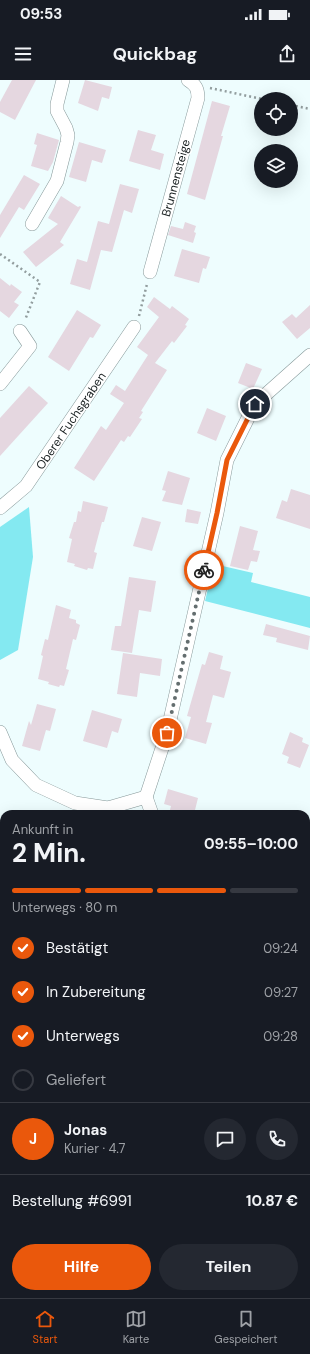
<!DOCTYPE html>
<html lang="de">
<meta charset="utf-8">
<style>
:root{--surface:#171b24;--page:#242831;--text:#f1f3f6;--muted:#9ea1a6;--line:#363941;--accent:#ea580c}
body{margin:0;font-family:"DM Sans",sans-serif;background:var(--page);color:var(--text);height:100vh;display:flex;flex-direction:column;font-size:15px;white-space:nowrap}
*{box-sizing:border-box;margin:0}
p{font-size:13px;color:var(--muted)}
.icon{flex:none;width:22px;height:22px;fill:none;stroke:currentColor;stroke-width:2;stroke-linecap:round;stroke-linejoin:round}
.map{position:relative;flex:1;overflow:hidden}
.panel{position:absolute;left:0px;top:730px;width:310px;height:488px;display:flex;flex-direction:column;background:var(--surface);border-radius:12px 12px 0 0;box-shadow:0 4px 16px #0002}
.panel>*{flex:none}
.buttons{position:absolute;left:254px;top:12px;display:grid;gap:8px}
.buttons a{display:grid;place-items:center;width:44px;height:44px;border-radius:50%;background:var(--surface);box-shadow:0 4px 16px #0002;font-size:20px}
.pin{position:absolute;display:grid;place-items:center;width:34px;height:34px;color:#fff;margin:-17px;border:2px solid #fff;border-radius:50%;box-shadow:0 1px 4px #0007}
.courier{position:absolute;display:grid;place-items:center;width:40px;height:40px;margin:-20px;border:3px solid #ea580c;border-radius:50%;background:#fff;color:#222;box-shadow:0 1px 5px #0007}
.overview em{font-style:normal;font-weight:700}
.overview div{display:flex;flex-direction:column-reverse}
.overview{display:flex;align-items:center;justify-content:space-between;height:68px;padding:0 12px}
h1{font-size:26px;font-weight:700;line-height:30px}
.bar{display:grid;grid-template-columns:repeat(4,1fr);gap:6px 4px;align-content:center;height:48px;padding:0 12px}
.bar i{height:5px;border-radius:3px;background:var(--line)}
.bar .selected{background:var(--accent)}
.bar p{grid-column:span 4}
.line{display:flex;align-items:center;gap:10px;padding:0 12px;border-top:1px solid var(--line)}
.line div{flex:1}
.round{display:grid;place-items:center;flex:none;width:42px;height:42px;border-radius:21px;background:var(--page)}
ol{padding:0 12px;list-style:none}
li{display:flex;align-items:center;gap:12px;height:44px}
li p{margin-inline-start:auto}
li .icon{padding:4px;border-radius:50%;background:var(--accent);color:#fff;stroke-width:4}
li:last-child{color:var(--muted)}
li i{width:22px;height:22px;border:2px solid var(--line);border-radius:50%}
.cta{display:flex;gap:8px;margin-top:auto;padding:8px 12px}
.cta a{flex:1;height:46px;border-radius:24px;background:var(--accent);color:#fff;font-size:16px;font-weight:700;line-height:46px;text-align:center}
.cta a+a{background:var(--page);color:var(--text)}
.status{display:flex;justify-content:space-between;align-items:center;height:28px;padding:0 20px;background:var(--surface);direction:ltr}
.status svg{height:11px;fill:currentColor}
header{display:flex;justify-content:space-between;align-items:center;height:52px;padding:0 12px;background:var(--surface);font-size:18px;font-weight:700}
.dock{display:flex;justify-content:space-around;align-items:center;height:56px;border-top:1px solid var(--line);background:var(--surface);font-size:11px;color:var(--muted)}
.dock a{display:grid;justify-items:center;gap:2px}
.dock .selected{color:var(--accent)}
.map>svg:first-child{display:block}
.green{fill:#84e9f1}
.building{fill:#e5d7e0}
.lines{fill:none;stroke-linecap:round;stroke-linejoin:round}
.service-casing{stroke:#869899;stroke-width:7}
.minor-casing{stroke:#869899;stroke-width:14}
.path{stroke:#929d9e;stroke-width:2.5;stroke-dasharray:2 3;stroke-linecap:butt}
.service{stroke:#fff;stroke-width:6}
.minor{stroke:#fff;stroke-width:13}
.done{stroke:#646e6f;stroke-width:4;stroke-dasharray:0 7.2}
.route{stroke:#ea580c;stroke-width:5}
.labels{text-anchor:middle;dominant-baseline:central;stroke-width:3;stroke-linejoin:round;paint-order:stroke}
.street-label{font-size:12px;fill:#1a2122;stroke:#fff}
</style>
<div class="status"><b>09:53</b><svg viewBox="0 0 49 12"><path d="M0 12V9h3v3zM5 12V6h3v6zM10 12V3h3v9zM15 12V0h3v12zM26 1h20v11H26zM47 4h2v5h-2z"/></svg></div>
<header><svg class="icon" aria-label="menu" viewBox="0 0 24 24"><path d="M4 6h16M4 12h16M4 18h16"/></svg>Quickbag<svg class="icon" aria-label="share" viewBox="0 0 24 24"><path d="M12 15V3M7 8l5-5 5 5M5 13v7h14v-7"/></svg></header>
<div class="map">
<svg width="310" height="1218" viewBox="0 0 310 1218">
<rect width="100%" height="100%" fill="#eefdfe"/>
<g class="green">
<path d="M 29,427 L 33,477 L 18,570 L 0,580 L 0,447 Z"/>
<path d="M 214,484 L 253,493 L 251,502 L 310,517 L 310,548 L 205,521 Z"/>
<path d="M 306,786 L 310,787 L 310,926 L 306,926 Z"/>
</g>
<g class="building">
<path d="M 12,0 L 36,0 L 15,40 L 0,32 L 0,22 Z"/>
<path d="M 85,0 L 112,7 L 109,19 L 102,17 L 98,31 L 78,23 Z"/>
<path d="M 212,21 L 230,26 L 221,56 L 223,56 L 205,120 L 187,114 Z"/>
<path d="M 138,50 L 156,55 L 151,70 L 164,74 L 160,90 L 129,81 Z"/>
<path d="M 37,53 L 59,60 L 53,82 L 48,91 L 31,86 L 37,65 L 34,64 Z"/>
<path d="M 79,62 L 106,70 L 102,83 L 92,80 L 86,102 L 69,97 Z"/>
<path d="M 24,95 L 40,104 L 24,130 L 19,127 L 0,158 L 0,135 Z"/>
<path d="M 120,104 L 139,109 L 132,133 L 124,130 L 112,172 L 101,170 L 90,210 L 70,204 L 77,179 L 87,182 L 98,141 L 109,144 Z"/>
<path d="M 61,116 L 78,127 L 80,126 L 81,127 L 60,162 L 64,165 L 36,187 L 23,172 L 58,144 L 48,138 Z"/>
<path d="M 185,142 L 196,146 L 194,152 L 196,153 L 193,163 L 168,155 L 171,146 L 183,149 Z"/>
<path d="M 182,169 L 210,177 L 206,189 L 203,188 L 199,203 L 174,196 Z"/>
<path d="M 0,198 L 10,206 L 11,204 L 22,212 L 14,222 L 19,225 L 9,238 L 0,231 Z"/>
<path d="M 154,217 L 170,229 L 172,226 L 189,239 L 185,245 L 187,246 L 174,263 L 172,261 L 155,283 L 167,290 L 141,331 L 143,332 L 139,338 L 142,339 L 130,357 L 128,356 L 124,362 L 121,360 L 94,401 L 74,388 L 101,346 L 106,350 L 124,323 L 110,314 L 116,305 L 125,311 L 148,275 L 137,267 L 159,237 L 147,227 Z"/>
<path d="M 310,225 L 310,248 L 297,259 L 282,242 L 292,234 L 296,238 Z"/>
<path d="M 77,230 L 101,245 L 93,258 L 90,257 L 69,291 L 48,277 Z"/>
<path d="M 246,283 L 262,289 L 253,309 L 238,303 Z"/>
<path d="M 29,306 L 48,323 L 0,376 L 0,338 Z"/>
<path d="M 207,328 L 226,336 L 216,361 L 197,353 Z"/>
<path d="M 168,391 L 190,398 L 182,425 L 162,421 L 166,411 L 162,410 Z"/>
<path d="M 291,409 L 310,415 L 310,449 L 276,438 L 282,420 L 287,422 Z"/>
<path d="M 83,421 L 108,427 L 104,442 L 102,442 L 94,472 L 97,473 L 93,489 L 88,488 L 87,490 L 74,486 L 75,484 L 67,482 L 72,459 L 69,458 L 74,442 L 76,442 L 78,431 L 81,432 Z"/>
<path d="M 187,429 L 201,432 L 198,444 L 185,442 Z"/>
<path d="M 142,437 L 161,442 L 152,471 L 133,466 Z"/>
<path d="M 240,446 L 258,451 L 253,470 L 260,471 L 257,482 L 251,481 L 248,490 L 230,486 Z"/>
<path d="M 129,497 L 156,501 L 151,532 L 139,530 L 132,573 L 111,570 L 115,546 L 121,546 Z"/>
<path d="M 56,525 L 71,530 L 69,538 L 76,540 L 76,543 L 80,545 L 76,560 L 73,559 L 66,589 L 69,590 L 64,606 L 60,605 L 59,607 L 48,604 L 49,602 L 38,599 L 43,576 L 41,575 L 45,559 L 48,560 Z"/>
<path d="M 266,544 L 310,556 L 308,570 L 276,562 L 277,558 L 263,555 Z"/>
<path d="M 209,572 L 223,576 L 220,589 L 231,592 L 224,618 L 213,615 L 206,642 L 212,643 L 206,664 L 185,658 L 191,637 L 187,636 L 202,584 L 205,585 Z"/>
<path d="M 123,573 L 162,579 L 160,596 L 140,593 L 137,617 L 117,614 Z"/>
<path d="M 37,624 L 56,629 L 50,651 L 46,650 L 40,671 L 22,666 L 29,641 L 31,645 Z"/>
<path d="M 92,630 L 122,639 L 118,653 L 112,651 L 107,668 L 83,661 Z"/>
<path d="M 290,652 L 303,658 L 302,662 L 309,665 L 300,688 L 287,683 L 289,677 L 282,674 Z"/>
<path d="M 168,709 L 198,718 L 194,734 L 169,734 L 171,726 L 164,724 Z"/>
</g>
<g class="lines">
<g class="service-casing">
<g id="service">
<path d="M 306,1104 L 310,1068"/>
<path d="M 306,1135 L 310,1189"/>
<path d="M 310,1218 L 310,1201"/>
</g>
</g>
<g class="minor-casing">
<g id="minor">
<path d="M 32,144 L 57,101 L 67,62 L 68,55 L 66,48 L 57,31 L 57,24 L 63,0"/>
<path d="M 150,192 L 198,18 C 198,9 196,5 188,0"/>
<path d="M 0,304 L 30,266 L 20,251"/>
<path d="M 0,428 L 26,406 L 134,247"/>
<path d="M 0,652 L 12,680 L 36,705 L 75,723 L 108,728 L 146,717 L 167,653 L 217,433 L 227,380 L 255,324 L 310,275"/>
<path d="M 146,717 L 152,734"/>
</g>
</g>
<g class="path">
<path d="M 210,8 L 262,19"/>
<path d="M 291,25 L 310,29"/>
<path d="M 0,174 L 40,202 L 25,240"/>
<path d="M 139,236 L 147,204"/>
<path d="M 306,785 L 310,787"/>
</g>
<use href="#service" class="service"/>
<use href="#minor" class="minor"/>
</g>
<g class="lines">
<path class="done" d="M 167,653 L 204,490"/>
<path class="route" d="M 204,490 L 217,433 L 227,380 L 255,324"/>
</g>
<g class="labels">
<g class="street-label">
<text transform="translate(176 98) rotate(-75)">Brunnensteige</text>
<text transform="translate(71 341) rotate(-56)">Oberer Fuchsgraben</text>
</g>
</g>
</svg>
<div class="buttons">
<a><svg class="icon" aria-label="locate" viewBox="0 0 24 24"><circle cx="12" cy="12" r="6"/><path d="M12 2v4M12 18v4M2 12h4M18 12h4"/></svg></a>
<a><svg class="icon" aria-label="layers" viewBox="0 0 24 24"><path d="M12 4l9 5-9 5-9-5zM3 14l9 5 9-5"/></svg></a>
</div>
<div class="pin" style="left:167px;top:653px;background:#ea580c"><svg class="icon" aria-label="bag" viewBox="0 0 24 24"><path d="M5 8h14l-1 12H6zM9 8a3 3 0 0 1 6 0"/></svg></div>
<div class="pin" style="left:255px;top:324px;background:#1f2937"><svg class="icon" aria-label="home" viewBox="0 0 24 24"><path d="M3 11l9-7 9 7M6 9v11h12V9"/></svg></div>
<div class="courier" style="left:204px;top:490px"><svg class="icon" aria-label="bike" viewBox="0 0 24 24"><circle cx="6" cy="16" r="4"/><circle cx="18" cy="16" r="4"/><path d="M6 16l4-8h5l3 8M10 8l3 8H6M13 5h3"/></svg></div>
<section class="panel">
<div class="overview"><div><h1>2 Min.</h1><p>Ankunft in</p></div><em>09:55–10:00</em></div>
<div class="bar"><i class="selected"></i><i class="selected"></i><i class="selected"></i><i></i><p>Unterwegs · 80 m</p></div>
<ol>
<li><svg class="icon" aria-label="check" viewBox="0 0 24 24"><path d="M5 12l5 5 9-10"/></svg>Bestätigt<p>09:24</p></li>
<li><svg class="icon" aria-label="check" viewBox="0 0 24 24"><path d="M5 12l5 5 9-10"/></svg>In Zubereitung<p>09:27</p></li>
<li><svg class="icon" aria-label="check" viewBox="0 0 24 24"><path d="M5 12l5 5 9-10"/></svg>Unterwegs<p>09:28</p></li>
<li><i></i>Geliefert</li>
</ol>
<div class="line" style="height:72px"><b class="round" style="background:var(--accent);color:#fff">J</b><div><b>Jonas</b><p>Kurier · 4.7</p></div><a class="round"><svg class="icon" aria-label="chat" viewBox="0 0 24 24"><path d="M4 5h16v11H9l-5 4z"/></svg></a><a class="round"><svg class="icon" aria-label="phone" viewBox="0 0 24 24"><path d="M5 4h4l2 5-3 2q2 4 5 5l2-3 5 2v4C11 20 4 13 5 4z"/></svg></a></div>
<div class="line" style="height:52px"><div>Bestellung #6991</div><b>10.87 €</b></div>
<div class="cta"><a>Hilfe</a><a>Teilen</a></div>
</section>
</div>
<nav class="dock">
<a class="selected"><svg class="icon" aria-label="home" viewBox="0 0 24 24"><path d="M3 11l9-7 9 7M6 9v11h12V9"/></svg>Start</a>
<a><svg class="icon" aria-label="map" viewBox="0 0 24 24"><path d="M3 6l6-2 6 2 6-2v14l-6 2-6-2-6 2zM9 4v14M15 6v14"/></svg>Karte</a>
<a><svg class="icon" aria-label="saved" viewBox="0 0 24 24"><path d="M7 4h10v16l-5-4-5 4z"/></svg>Gespeichert</a>
</nav>
